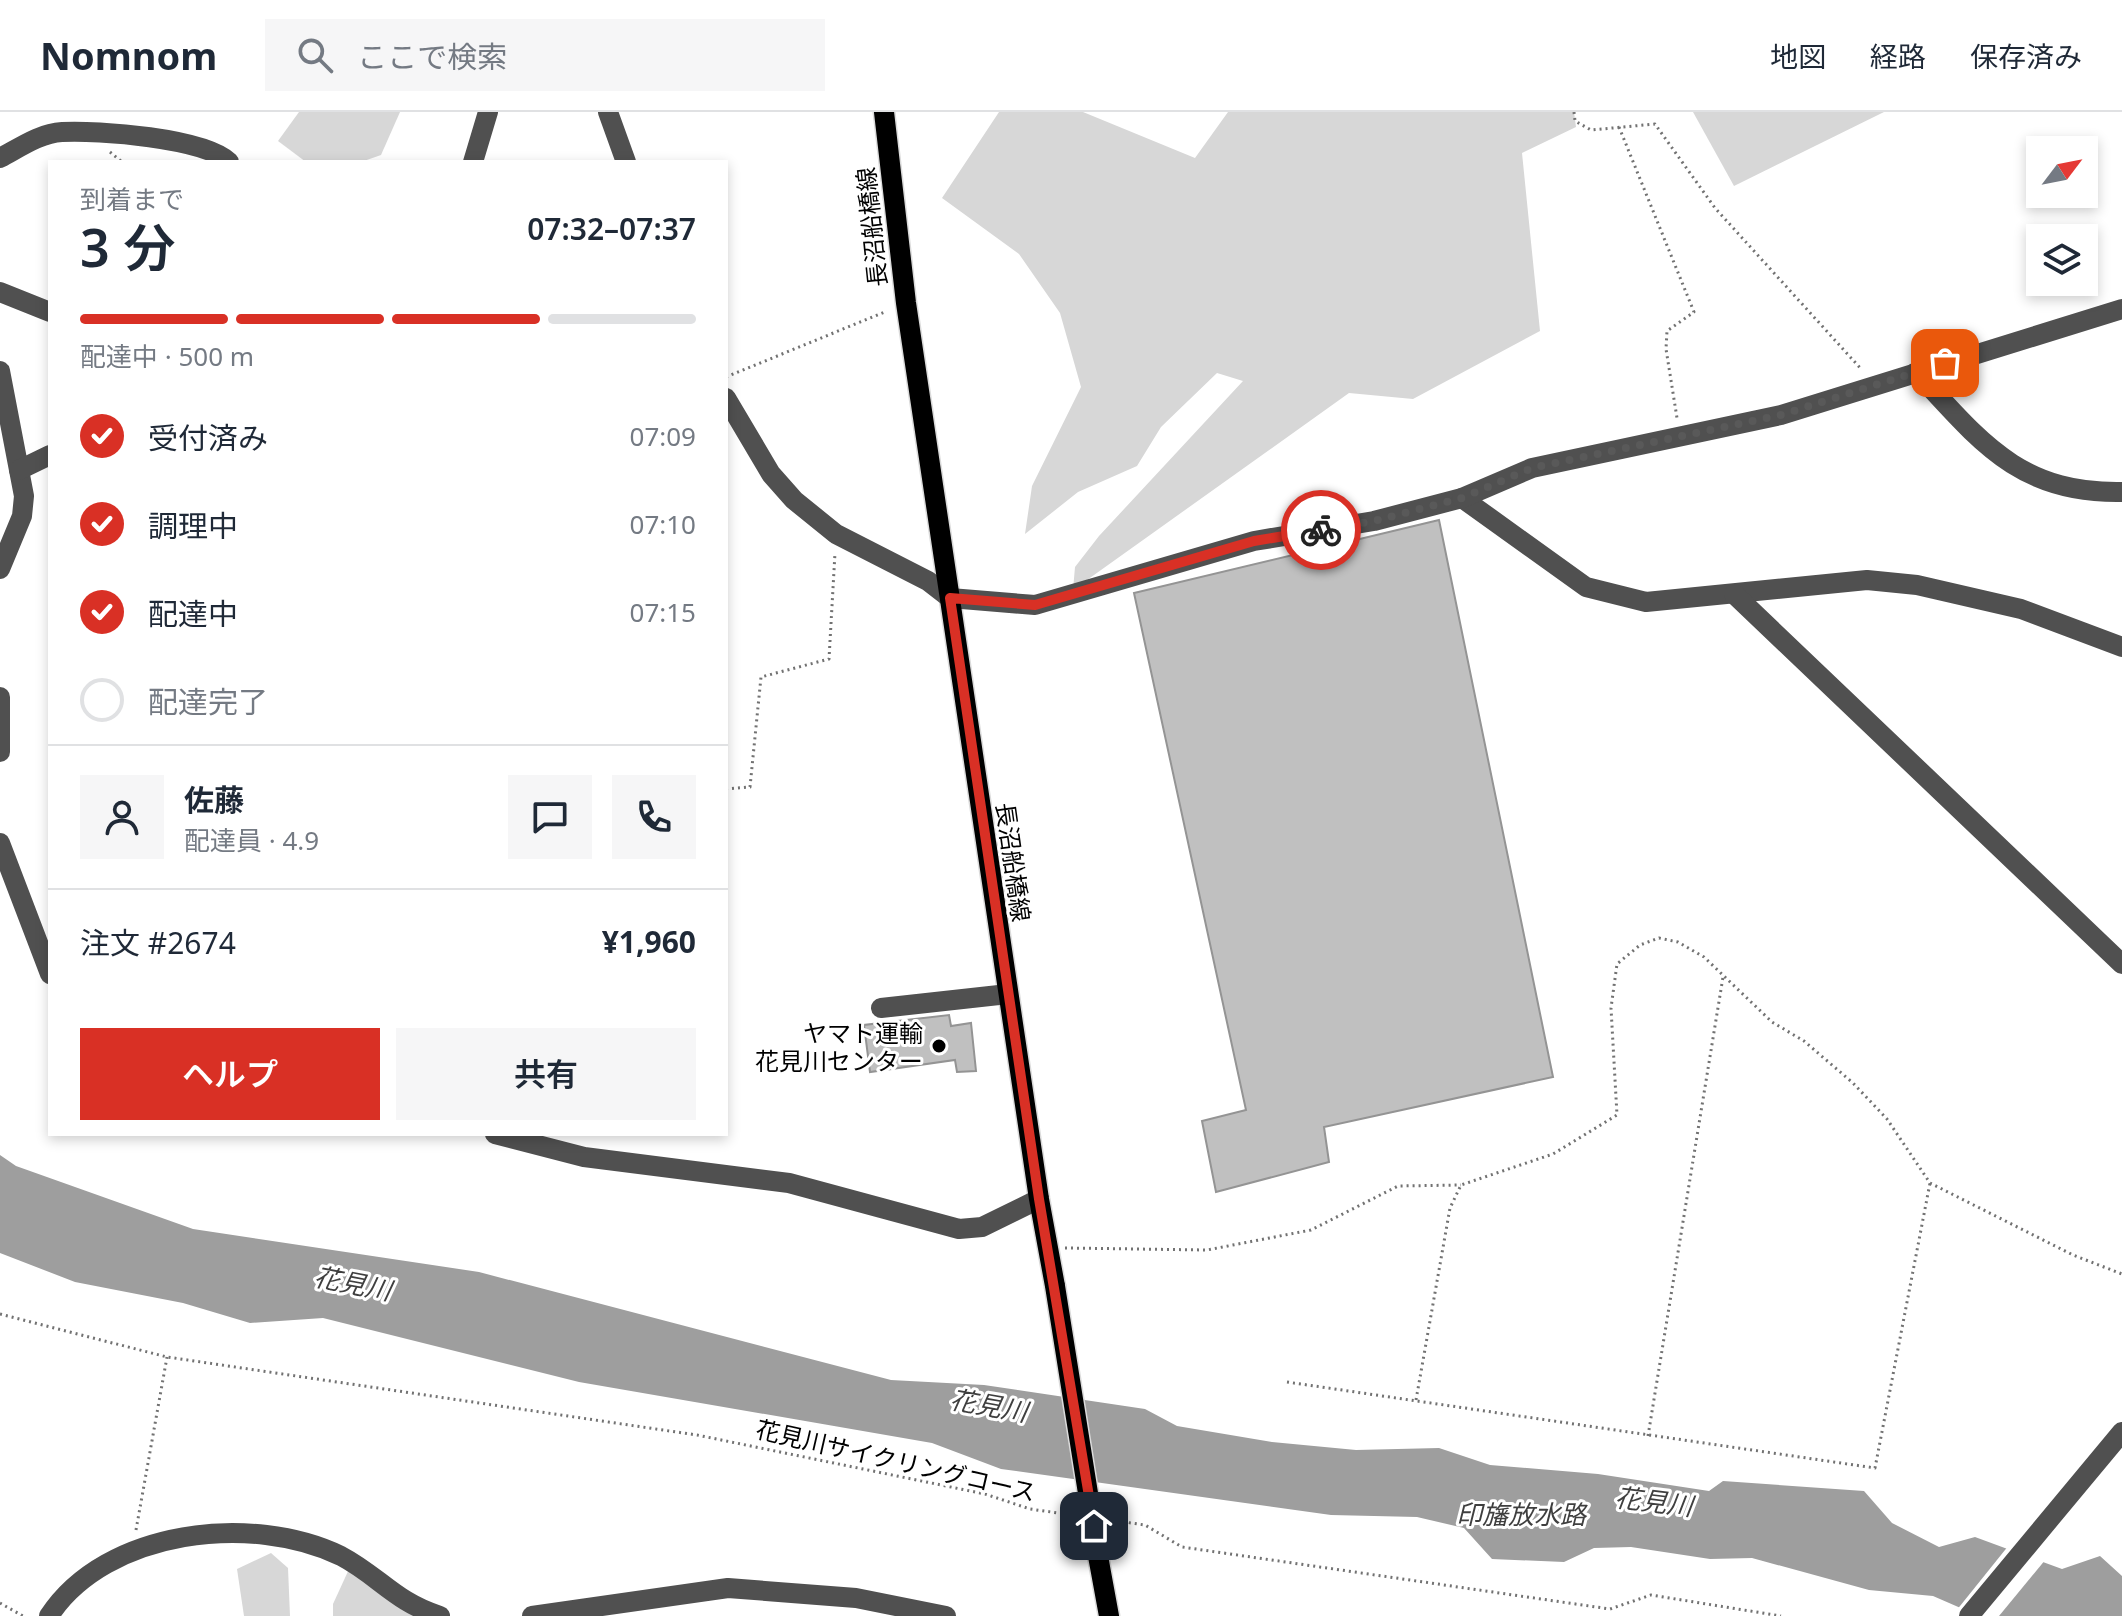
<!DOCTYPE html>
<html lang="ja">
<meta charset="utf-8">
<style>
:root{--surface:#fff;--page:#f6f6f7;--text:#1f2937;--muted:#747a83;--line:#e0e1e3;--accent:#d93025}
body{margin:0;font-family:"Noto Sans","Noto Sans JP",sans-serif;background:var(--page);color:var(--text);height:100vh;display:flex;flex-direction:column;font-size:30px;white-space:nowrap}
*{box-sizing:border-box;margin:0}
p{font-size:26px;color:var(--muted)}
.icon{flex:none;width:44px;height:44px;fill:none;stroke:currentColor;stroke-width:2;stroke-linecap:round;stroke-linejoin:round}
.map{position:relative;flex:1;overflow:hidden}
.details{position:absolute;left:48px;top:48px;width:680px;height:976px;display:flex;flex-direction:column;background:var(--surface);border-radius:0px;box-shadow:0 4px 12px #0003}
.details>*{flex:none}
.needle{width:52px;rotate:58deg}
.controls{position:absolute;left:2026px;top:24px;display:grid;gap:16px}
.controls a{display:grid;place-items:center;width:72px;height:72px;border-radius:0px;background:var(--surface);box-shadow:0 4px 12px #0003;font-size:40px}
.pin{position:absolute;display:grid;place-items:center;width:68px;height:68px;color:#fff;margin:-34px;border-radius:16px;box-shadow:0 4px 12px #0006}
.courier{position:absolute;display:grid;place-items:center;width:80px;height:80px;margin:-40px;border:6px solid #d93025;border-radius:50%;background:#fff;color:#222;box-shadow:0 2px 10px #0007}
.summary em{font-style:normal;font-weight:600}
.summary div{display:flex;flex-direction:column-reverse}
.summary{display:flex;align-items:center;justify-content:space-between;height:136px;padding:0 32px}
h1{font-size:52px;font-weight:600;line-height:60px}
.bar{display:grid;grid-template-columns:repeat(4,1fr);gap:12px 8px;align-content:center;height:96px;padding:0 32px}
.bar i{height:10px;border-radius:6px;background:var(--line)}
.bar .on{background:var(--accent)}
.bar p{grid-column:span 4}
.line{display:flex;align-items:center;gap:20px;padding:0 32px;border-top:2px solid var(--line)}
.line div{flex:1}
.round{display:grid;place-items:center;flex:none;width:84px;height:84px;border-radius:0px;background:var(--page)}
ol{padding:0 32px;list-style:none}
li{display:flex;align-items:center;gap:24px;height:88px}
li p{margin-inline-start:auto}
li .icon{padding:8px;border-radius:50%;background:var(--accent);color:#fff;stroke-width:4}
li:last-child{color:var(--muted)}
li i{width:44px;height:44px;border:4px solid var(--line);border-radius:50%}
.action{display:flex;gap:16px;margin-top:auto;padding:16px 32px}
.action a{flex:1;height:92px;border-radius:0px;background:var(--accent);color:#fff;font-size:32px;font-weight:600;line-height:92px;text-align:center}
.action a+a{background:var(--page);color:var(--text)}
header{display:flex;align-items:center;gap:48px;box-sizing:border-box;height:112px;padding:0 40px;background:var(--surface);border-bottom:2px solid var(--line)}
header strong{font-size:38px}
nav{display:flex;gap:44px;margin-inline-start:auto;font-size:28px}
.search{width:560px;height:72px;background:var(--page);display:flex;align-items:center;gap:20px;box-sizing:border-box;padding:0 28px;border-radius:0px;color:var(--muted);font-size:30px}
.map>svg:first-child{display:block}
.green{fill:#d7d7d7}
.water{fill:#9e9e9e}
.pier{fill:#fff}
.building{fill:#c0c0c0;stroke:#949494;stroke-width:2}
.lines{fill:none;stroke-linecap:round;stroke-linejoin:round}
.major-casing{stroke:#dbdbdb;stroke-width:23}
.path{stroke:#727272;stroke-width:3;stroke-dasharray:2 4;stroke-linecap:butt}
.minor{stroke:#505050;stroke-width:20}
.major{stroke:#000;stroke-width:20}
.major-bridge-casing{stroke:#dbdbdb;stroke-width:23;stroke-linecap:butt}
.major-bridge{stroke:#000;stroke-width:20}
.done{stroke:#595959;stroke-width:8;stroke-dasharray:0 14.4}
.route{stroke:#d93025;stroke-width:10}
.poi-dot{fill:#000;stroke:#fff;stroke-width:3}
.labels{text-anchor:middle;dominant-baseline:central;stroke-width:6;stroke-linejoin:round;paint-order:stroke}
.street-label{font-size:24px;fill:#000;stroke:#fff}
.poi-label{font-size:24px;fill:#000;stroke:#fff;text-anchor:end}
.water-label{font-size:26px;font-style:italic;fill:#3f3f3f;stroke:#fff}
</style>
<header>
<strong>Nomnom</strong>
<div class="search"><svg class="icon" aria-label="search" viewBox="0 0 24 24"><circle cx="10" cy="10" r="6"/><path d="M15 15l6 6"/></svg>ここで検索</div>
<nav><a>地図</a><a>経路</a><a>保存済み</a></nav>
</header>
<div class="map">
<svg width="2122" height="1504" viewBox="0 0 2122 1504">
<rect width="100%" height="100%" fill="#fff"/>
<g class="green">
<path d="M 299,0 L 400,0 L 381,43 L 361,50 L 306,50 L 278,29 Z"/>
<path d="M 999,0 L 1083,0 L 1195,46 L 1228,0 L 1574,0 L 1576,15 L 1522,41 L 1540,219 L 1413,287 L 1349,281 L 1073,478 L 1075,455 L 1099,424 L 1243,269 L 1217,261 L 1161,315 L 1137,354 L 1078,380 L 1025,422 L 1032,374 L 1081,275 L 1060,201 L 1019,142 L 942,86 Z"/>
<path d="M 1693,0 L 1884,0 L 1734,74 Z"/>
<path d="M 271,1441 L 288,1456 L 290,1504 L 244,1504 L 237,1457 Z"/>
<path d="M 350,1455 L 417,1504 L 333,1504 L 333,1492 Z"/>
</g>
<path class="water" d="M 0,1043 L 16,1054 L 193,1117 L 479,1160 L 891,1268 L 984,1273 L 1145,1297 L 1177,1314 L 1272,1330 L 1356,1338 L 1439,1336 L 1490,1353 L 1598,1362 L 1709,1379 L 1723,1369 L 1864,1379 L 1892,1411 L 1939,1435 L 1975,1425 L 2062,1457 L 2100,1444 L 2122,1464 L 2122,1504 L 1979,1504 L 1933,1484 L 1869,1478 L 1752,1446 L 1710,1447 L 1631,1435 L 1594,1436 L 1564,1450 L 1492,1447 L 1464,1416 L 1417,1405 L 1331,1403 L 1001,1357 L 932,1331 L 579,1270 L 323,1206 L 250,1211 L 183,1191 L 75,1170 L 0,1141 Z"/>
<path class="pier" d="M 2009,1433 L 2046,1447 L 1999,1504 L 1968,1504 L 1956,1499 Z"/>
<g class="building">
<path d="M 1439,408 L 1553,965 L 1324,1015 L 1329,1050 L 1216,1080 L 1202,1009 L 1246,998 L 1134,481 Z"/>
<path d="M 949,903 L 951,914 L 971,911 L 976,959 L 957,960 L 955,948 L 870,960 L 864,913 Z"/>
</g>
<g class="lines">
<g class="major-casing">
<g id="major">
<path d="M 884,0 L 906,191 L 1039,1087 L 1055,1174"/>
<path d="M 1098,1444 L 1109,1504"/>
</g>
</g>
<g class="path">
<path d="M 1574,0 L 1575,9 L 1591,18 L 1655,12 L 1715,96 L 1862,258"/>
<path d="M 1619,15 L 1694,200 L 1667,219 L 1666,237 L 1677,306"/>
<path d="M 110,40 L 122,50"/>
<path d="M 726,265 L 887,199"/>
<path d="M 726,677 L 750,675 L 761,565 L 829,547 L 835,441"/>
<path d="M 1065,1136 L 1207,1138 L 1311,1118 L 1398,1074 L 1461,1073"/>
<path d="M 0,1202 L 167,1245 L 697,1323 L 985,1382 L 1030,1397 L 1072,1403"/>
<path d="M 1287,1270 L 1875,1356 L 1930,1071"/>
<path d="M 1416,1288 L 1450,1096 L 1461,1073 L 1553,1042 L 1617,1003 L 1611,896 L 1617,852 L 1640,833 L 1659,826 L 1678,830 L 1704,845 L 1772,910 L 1804,929 L 1853,971 L 1887,1007 L 1930,1071 L 2073,1143 L 2122,1162"/>
<path d="M 1648,1324 L 1723,865"/>
<path d="M 1111,1408 L 1145,1413 L 1182,1435 L 1610,1497 L 1651,1483 L 1781,1504"/>
<path d="M 136,1418 L 167,1245"/>
<path d="M 0,1491 L 23,1504"/>
</g>
<g class="minor">
<path d="M 608,0 L 626,50"/>
<path d="M 0,46 C 19,36 40,21 62,20 C 98,18 204,26 229,50"/>
<path d="M 473,50 L 488,0"/>
<path d="M 0,180 L 50,200"/>
<path d="M 0,259 L 24,384 L 22,404 L 0,457"/>
<path d="M 1916,260 C 1980,329 2019,382 2122,380"/>
<path d="M 726,286 L 771,362 L 794,388 L 836,422 L 928,469 L 950,486 L 1035,493 L 1254,429 L 1374,409 L 1462,386 L 1586,475 L 1646,490 L 1867,468 L 1917,473 L 2021,497 L 2122,535"/>
<path d="M 19,358 L 50,343"/>
<path d="M 1462,386 L 1532,356 L 1781,303 L 2122,197"/>
<path d="M 1734,482 L 2122,852"/>
<path d="M 0,585 L 0,640"/>
<path d="M 0,731 L 50,862"/>
<path d="M 881,896 L 1008,882"/>
<path d="M 495,1022 L 584,1045 L 789,1071 L 959,1117 L 982,1115 L 1039,1087"/>
<path d="M 49,1504 C 106,1417 253,1401 341,1444 C 379,1464 395,1490 440,1504"/>
<path d="M 532,1504 L 728,1476 L 856,1486 L 946,1504"/>
<path d="M 1969,1504 L 2122,1320"/>
</g>
<use href="#major" class="major"/>
<g class="major-bridge-casing">
<path id="major-bridge" d="M 1055,1174 L 1098,1444"/>
</g>
<use href="#major-bridge" class="major-bridge"/>
</g>
<g class="lines">
<path class="done" d="M 1321,418 L 1374,409 L 1462,386 L 1532,356 L 1781,303 L 1945,251"/>
<path class="route" d="M 1094,1414 L 1039,1087 L 950,486 L 1035,493 L 1254,429 L 1321,418"/>
</g>
<circle class="poi-dot" cx="939" cy="934" r="8"/>
<g class="labels">
<g class="street-label">
<text transform="translate(871 115) rotate(-96)">長沼船橋線</text>
<text transform="translate(1014 750) rotate(82)">長沼船橋線</text>
<text transform="translate(896 1348) rotate(13)">花見川サイクリングコース</text>
</g>
<g class="poi-label">
<text x="923" y="920">ヤマト運輸<tspan x="923" dy="28">花見川センター</tspan></text>
</g>
<g class="water-label">
<text transform="translate(353 1171) rotate(11)">花見川</text>
<text transform="translate(989 1293) rotate(10)">花見川</text>
<text transform="translate(1654 1389) rotate(7)">花見川</text>
<text x="1521" y="1402">印旛放水路</text>
</g>
</g>
</svg>
<div class="controls">
<a><svg class="needle" viewBox="-14 -14 28 28"><path d="M0-13l5 13h-10z" fill="#e53935"/><path d="M0 13l5-13h-10z" fill="#747a83"/></svg></a>
<a><svg class="icon" aria-label="layers" viewBox="0 0 24 24"><path d="M12 4l9 5-9 5-9-5zM3 14l9 5 9-5"/></svg></a>
</div>
<div class="pin" style="left:1945px;top:251px;background:#ea580c"><svg class="icon" aria-label="bag" viewBox="0 0 24 24"><path d="M5 8h14l-1 12H6zM9 8a3 3 0 0 1 6 0"/></svg></div>
<div class="pin" style="left:1094px;top:1414px;background:#1f2937"><svg class="icon" aria-label="home" viewBox="0 0 24 24"><path d="M3 11l9-7 9 7M6 9v11h12V9"/></svg></div>
<div class="courier" style="left:1321px;top:418px"><svg class="icon" aria-label="bike" viewBox="0 0 24 24"><circle cx="6" cy="16" r="4"/><circle cx="18" cy="16" r="4"/><path d="M6 16l4-8h5l3 8M10 8l3 8H6M13 5h3"/></svg></div>
<section class="details">
<div class="summary"><div><h1>3 分</h1><p>到着まで</p></div><em>07:32–07:37</em></div>
<div class="bar"><i class="on"></i><i class="on"></i><i class="on"></i><i></i><p>配達中 · 500 m</p></div>
<ol>
<li><svg class="icon" aria-label="check" viewBox="0 0 24 24"><path d="M5 12l5 5 9-10"/></svg>受付済み<p>07:09</p></li>
<li><svg class="icon" aria-label="check" viewBox="0 0 24 24"><path d="M5 12l5 5 9-10"/></svg>調理中<p>07:10</p></li>
<li><svg class="icon" aria-label="check" viewBox="0 0 24 24"><path d="M5 12l5 5 9-10"/></svg>配達中<p>07:15</p></li>
<li><i></i>配達完了</li>
</ol>
<div class="line" style="height:144px"><a class="round"><svg class="icon" aria-label="person" viewBox="0 0 24 24"><circle cx="12" cy="8" r="4"/><path d="M4 21q1-7 8-7t8 7"/></svg></a><div><b>佐藤</b><p>配達員 · 4.9</p></div><a class="round"><svg class="icon" aria-label="chat" viewBox="0 0 24 24"><path d="M4 5h16v11H9l-5 4z"/></svg></a><a class="round"><svg class="icon" aria-label="phone" viewBox="0 0 24 24"><path d="M5 4h4l2 5-3 2q2 4 5 5l2-3 5 2v4C11 20 4 13 5 4z"/></svg></a></div>
<div class="line" style="height:104px"><div>注文 #2674</div><b>¥1,960</b></div>
<div class="action"><a>ヘルプ</a><a>共有</a></div>
</section>
</div>
